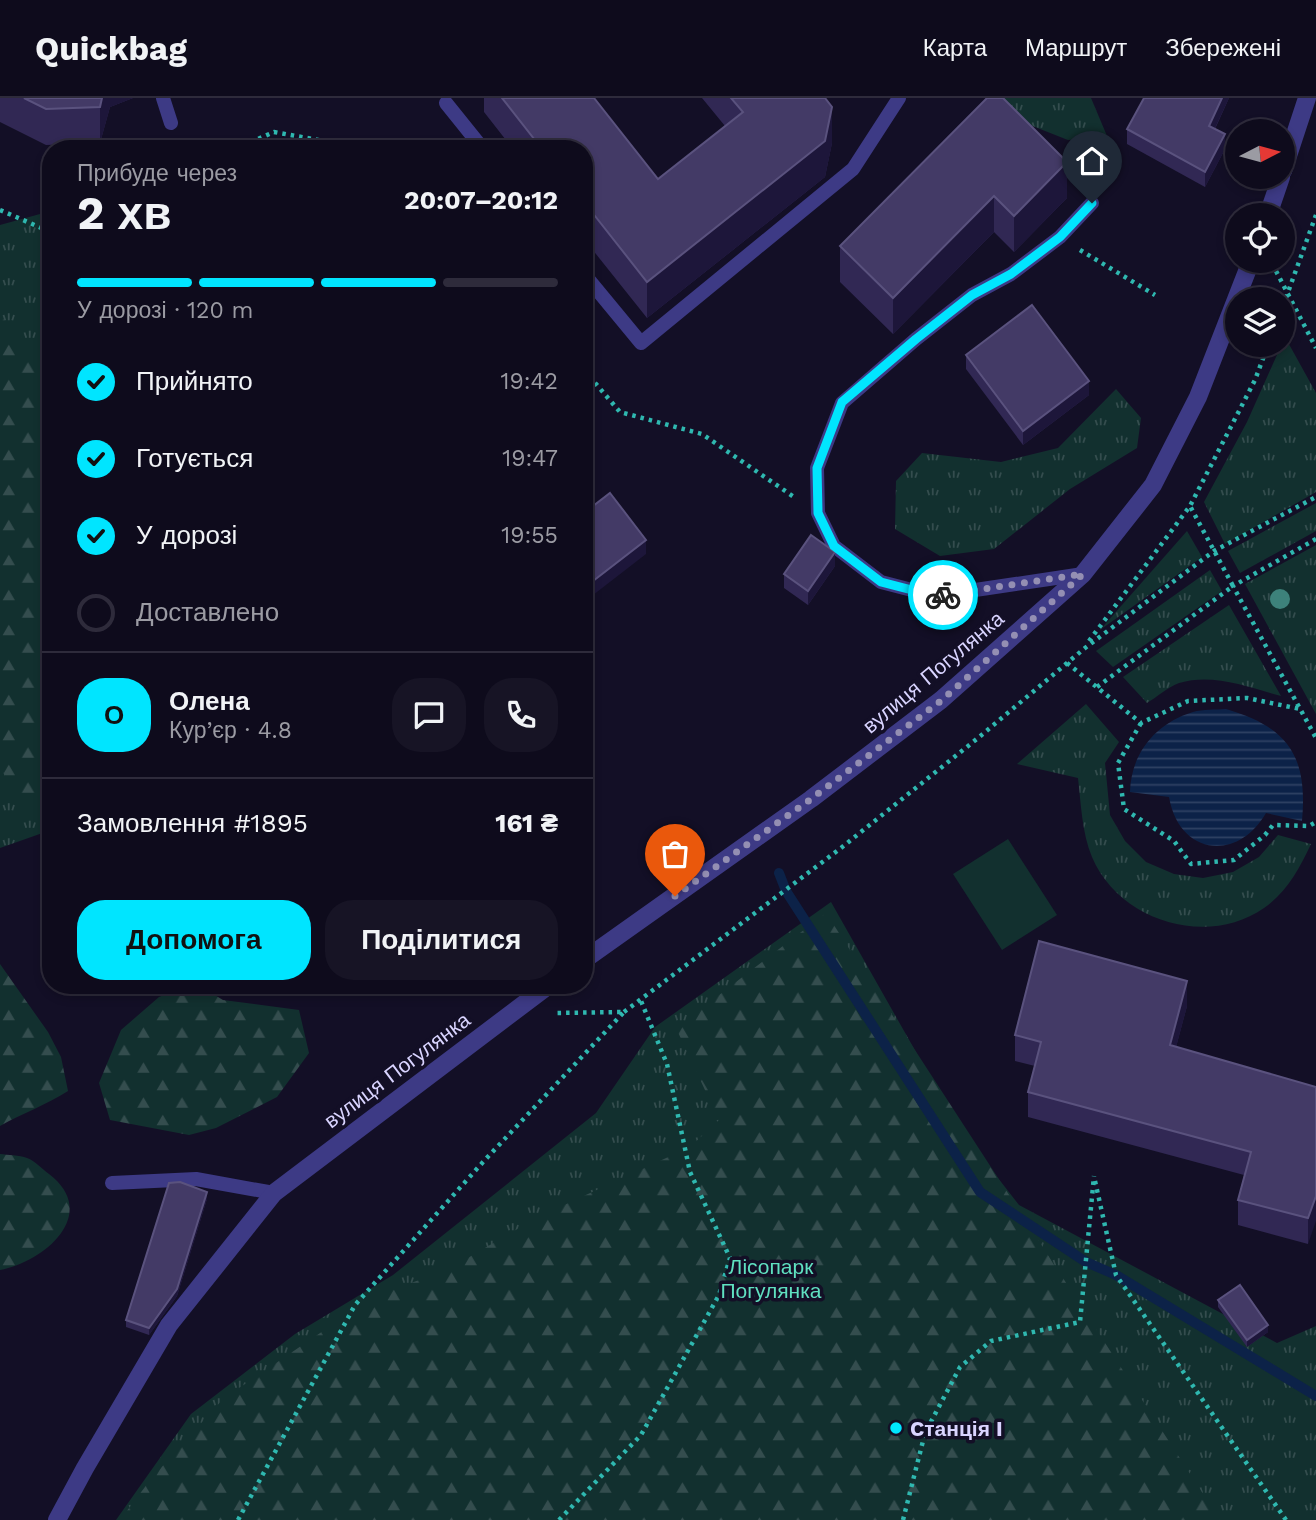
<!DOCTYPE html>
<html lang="uk">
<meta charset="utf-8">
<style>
:root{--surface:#0e0b1c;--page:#171425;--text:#f1f3f6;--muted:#9b9ba3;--line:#2e2b3b;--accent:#00e5ff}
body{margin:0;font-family:"Work Sans",sans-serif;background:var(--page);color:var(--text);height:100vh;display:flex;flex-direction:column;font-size:26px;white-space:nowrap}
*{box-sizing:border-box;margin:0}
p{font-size:23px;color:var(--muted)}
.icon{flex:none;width:38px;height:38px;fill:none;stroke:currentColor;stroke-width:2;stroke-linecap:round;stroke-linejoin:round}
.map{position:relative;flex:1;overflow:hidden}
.side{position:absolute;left:42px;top:42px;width:551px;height:854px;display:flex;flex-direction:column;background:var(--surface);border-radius:28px;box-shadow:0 4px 10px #0003,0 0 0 2px var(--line)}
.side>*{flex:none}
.needle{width:46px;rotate:84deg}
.controls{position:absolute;left:1225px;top:21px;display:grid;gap:14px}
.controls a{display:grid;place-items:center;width:70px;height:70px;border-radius:50%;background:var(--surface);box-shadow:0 4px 10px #0003,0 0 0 2px var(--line);font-size:35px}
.pin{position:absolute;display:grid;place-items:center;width:60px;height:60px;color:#fff;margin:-72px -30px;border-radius:50% 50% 50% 0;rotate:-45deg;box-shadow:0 0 7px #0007}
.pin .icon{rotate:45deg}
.courier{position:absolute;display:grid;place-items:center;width:70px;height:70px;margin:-35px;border:5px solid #00e5ff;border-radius:50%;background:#fff;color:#222;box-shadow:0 2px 9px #0007}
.overview em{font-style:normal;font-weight:700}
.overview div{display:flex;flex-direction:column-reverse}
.overview{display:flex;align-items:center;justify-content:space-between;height:119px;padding:0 35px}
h1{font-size:46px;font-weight:700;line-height:52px}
.bar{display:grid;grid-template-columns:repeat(4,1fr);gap:10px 7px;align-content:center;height:84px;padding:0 35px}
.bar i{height:9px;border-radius:5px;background:var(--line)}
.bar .selected{background:var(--accent)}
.bar p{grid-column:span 4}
.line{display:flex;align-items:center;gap:18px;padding:0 35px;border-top:2px solid var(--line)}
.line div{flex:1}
.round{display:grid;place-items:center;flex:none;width:74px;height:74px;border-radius:28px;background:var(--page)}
ol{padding:0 35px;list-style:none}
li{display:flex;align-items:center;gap:21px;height:77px}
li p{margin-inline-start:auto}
li .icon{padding:7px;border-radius:50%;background:var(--accent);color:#111;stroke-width:4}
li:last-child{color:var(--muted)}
li i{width:38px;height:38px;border:4px solid var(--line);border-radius:50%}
.button{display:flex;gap:14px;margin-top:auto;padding:14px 35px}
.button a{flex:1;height:80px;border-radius:28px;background:var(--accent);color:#111;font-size:28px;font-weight:700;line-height:80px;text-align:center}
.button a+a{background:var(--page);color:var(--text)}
header{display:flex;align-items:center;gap:42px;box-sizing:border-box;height:98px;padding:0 35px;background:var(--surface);border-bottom:2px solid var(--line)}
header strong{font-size:33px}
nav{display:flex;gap:38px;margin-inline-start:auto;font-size:24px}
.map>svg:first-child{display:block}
.grass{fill:url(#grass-tufts)}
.forest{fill:url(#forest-firs)}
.pitch{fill:#12302f}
.water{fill:url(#water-rules)}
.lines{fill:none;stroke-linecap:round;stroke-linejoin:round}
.stream{stroke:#0c2248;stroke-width:10}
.path{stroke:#2fb8b0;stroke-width:4.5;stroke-dasharray:3.5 5;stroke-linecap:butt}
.lane{stroke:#3d3a85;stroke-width:14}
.street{stroke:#3d3a85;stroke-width:18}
.tree{fill:#3d827b}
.wall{fill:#312854}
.shaded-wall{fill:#1d163a}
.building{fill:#433a66;stroke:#5a527e;stroke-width:2}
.done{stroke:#948fb3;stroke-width:7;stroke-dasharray:0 12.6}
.route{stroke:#00e5ff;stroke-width:9}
.poi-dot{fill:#00e5ff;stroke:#130f26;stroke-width:2.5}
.labels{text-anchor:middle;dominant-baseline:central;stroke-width:7;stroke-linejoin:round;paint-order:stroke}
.street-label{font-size:21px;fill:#d9d4ff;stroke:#130f26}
.park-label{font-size:21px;fill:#5fe0c0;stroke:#130f26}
.poi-label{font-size:21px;font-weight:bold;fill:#d9d4ff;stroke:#130f26;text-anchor:start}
</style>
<header>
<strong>Quickbag</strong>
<nav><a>Карта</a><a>Маршрут</a><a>Збережені</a></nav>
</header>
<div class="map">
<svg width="1316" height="1422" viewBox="0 0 1316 1422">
<defs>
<pattern id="grass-tufts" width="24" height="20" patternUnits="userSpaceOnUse" patternTransform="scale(1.75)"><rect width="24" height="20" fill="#12302f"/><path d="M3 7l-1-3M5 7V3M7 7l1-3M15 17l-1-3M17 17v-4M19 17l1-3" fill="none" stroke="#344d4e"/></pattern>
<pattern id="forest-firs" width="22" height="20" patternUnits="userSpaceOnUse" patternTransform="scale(1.75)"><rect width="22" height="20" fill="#12302f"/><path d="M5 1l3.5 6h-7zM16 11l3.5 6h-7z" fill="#344d4e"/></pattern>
<pattern id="water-rules" width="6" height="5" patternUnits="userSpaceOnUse" patternTransform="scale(1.75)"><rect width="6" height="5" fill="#0c2248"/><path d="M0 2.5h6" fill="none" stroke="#2f4163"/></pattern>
</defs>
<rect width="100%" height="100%" fill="#130f26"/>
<g class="grass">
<path d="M 1001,0 L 1091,0 L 1107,38 L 1068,42 L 1030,27 Z"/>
<path d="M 51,113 L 51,732 L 0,750 L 0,127 Z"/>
<path d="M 1285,239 L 1316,295 L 1316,394 L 1225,446 L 1204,404 L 1247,324 Z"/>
<path d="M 1116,291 L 1141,320 L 1137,350 L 1070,391 L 994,451 L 940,458 L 895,431 L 896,383 L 922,355 L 1001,364 L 1058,350 Z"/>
<path d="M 1316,405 L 1316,433 L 1240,475 L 1228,453 Z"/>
<path d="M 1187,433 L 1202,459 L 1100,532 Z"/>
<path d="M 1316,447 L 1316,616 L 1245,486 Z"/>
<path d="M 1210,472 L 1222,493 L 1113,569 L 1096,553 Z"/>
<path d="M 1229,507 L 1281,598 C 1248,589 1213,575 1179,585 C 1168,589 1157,599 1147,605 L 1123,579 Z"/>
<path d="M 1086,606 L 1119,644 L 1105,665 L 1110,717 L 1125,743 L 1146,764 L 1174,776 L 1203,780 L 1233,774 L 1259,759 L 1278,737 L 1311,746 C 1299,771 1287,794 1264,810 C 1207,850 1119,823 1092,759 C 1082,735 1081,706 1078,680 L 1017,666 Z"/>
<path d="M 831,804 L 959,1030 L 1019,1107 L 1277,1245 L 1316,1228 L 1316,1422 L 116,1422 L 191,1316 L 295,1236 L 393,1177 L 596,1015 L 655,929 Z"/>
</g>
<g class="forest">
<path d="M 0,218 L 51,270 L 51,712 L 23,702 L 0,670 Z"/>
<path d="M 826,815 L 1220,1422 L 120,1422 L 151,1381 L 223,1301 L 373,1199 L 449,1171 L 538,1119 L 690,1049 L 719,1022 L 676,930 Z"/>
<path d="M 0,866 L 48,934 L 61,959 L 68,993 C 46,1007 23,1015 0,1028 Z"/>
<path d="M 188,887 L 198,887 L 223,902 L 299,912 L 309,955 L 277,999 L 216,1030 L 189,1037 L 110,1022 L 99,985 L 121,932 L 159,899 Z"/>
<path d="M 0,1056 C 8,1057 19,1057 27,1060 C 35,1063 42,1071 49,1076 C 101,1116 44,1164 0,1172 Z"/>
</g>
<path class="pitch" d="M 1008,741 L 1057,817 L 1002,852 L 953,776 Z"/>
<path class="water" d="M 1226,611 C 1288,629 1308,658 1302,723 L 1266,715 C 1237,765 1179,757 1169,699 L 1130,694 C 1131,655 1156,625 1193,614 C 1203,611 1216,612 1226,611 Z"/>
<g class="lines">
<path class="stream" d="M 779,775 L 786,793 L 980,1094 L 1086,1164 L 1116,1177 L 1316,1298"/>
<g class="path">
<path d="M 235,51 L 274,34 L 368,51"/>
<path d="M 0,112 L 46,132 L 51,130"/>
<path d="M 1080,152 L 1155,197"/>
<path d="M 1276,173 L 1316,250"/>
<path d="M 1283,208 L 1316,117"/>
<path d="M 584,272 L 620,314 L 702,336 L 794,399"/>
<path d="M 1316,441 L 1233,488 L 1316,640"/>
<path d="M 1089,543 L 1190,408 L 1255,282 L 1268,247"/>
<path d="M 1067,565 L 1141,625 L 1188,603 L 1247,600 L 1300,611"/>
<path d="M 1097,589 L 1233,488 L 1190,408"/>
<path d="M 1141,625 L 1118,665 L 1124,711 L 1174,743 L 1191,766 L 1234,762 L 1265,737 L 1273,727 L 1309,728 L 1316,724"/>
<path d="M 624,914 L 841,750 L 978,640 L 1085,550 L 1214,453 L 1316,399"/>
<path d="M 1095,1083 L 1116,1177 L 1286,1422"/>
<path d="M 238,1422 L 355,1207 L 483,1064 L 624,914 L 555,915"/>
<path d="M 559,1422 L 641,1337 L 719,1197 L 730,1160 L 690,1074 L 667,966 L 641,903"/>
<path d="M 903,1422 L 925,1335 L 960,1269 L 991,1243 L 1080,1224 L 1094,1078"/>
</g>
<g class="lane">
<path d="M 163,0 L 171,25"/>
<path d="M 446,5 L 483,51"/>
<path d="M 584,176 L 641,245 L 853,71 L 899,0"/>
<path d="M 1083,476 L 935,498 L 881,484 L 834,448 L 818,415 L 817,370 L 842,305 L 916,241 L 972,197 L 1011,176 L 1060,139 L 1092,105"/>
<path d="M 112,1085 L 196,1081 L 274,1095"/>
</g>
<g class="street">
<path d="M 1283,73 L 1307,0"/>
<path d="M 1268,117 L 1281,79"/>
<path d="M 584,862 L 811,701 L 941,602 L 1083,476 L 1153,387 L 1198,299 L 1251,163"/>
<path d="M 57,1422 L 85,1370 L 169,1227 L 274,1095 L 549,887"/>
</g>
</g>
<circle class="tree" cx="1280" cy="501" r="10"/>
<g class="wall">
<path d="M 0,0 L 133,0 L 110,9 L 100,45 L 46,47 L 0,24 Z"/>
<path d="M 484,0 L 594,0 L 658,81 L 725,28 L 702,0 L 825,0 L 832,45 L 825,79 L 647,220 L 584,141 L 584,51 L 513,51 L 484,14 Z"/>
<path d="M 987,0 L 1067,100 L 1014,154 L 994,134 L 893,236 L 840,184 L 840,148 Z"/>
<path d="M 1144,0 L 1229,0 L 1215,31 L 1225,51 L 1205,89 L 1127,46 L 1127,31 Z"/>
<path d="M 966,257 L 1089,297 L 1023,347 L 966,271 Z"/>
<path d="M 835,468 L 808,507 L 784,490 L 784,476 Z"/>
<path d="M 1187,908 L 1176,949 L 1316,989 L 1308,1146 L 1238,1127 L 1238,1102 L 1244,1077 L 1028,1019 L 1028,994 L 1035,968 L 1015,963 L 1015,937 Z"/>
<path d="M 207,1101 L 177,1198 L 149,1237 L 126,1229 L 126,1222 Z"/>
<path d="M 1218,1202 L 1268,1234 L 1247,1249 L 1218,1209 Z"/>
</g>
<g class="shaded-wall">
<path d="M 102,0 L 133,0 L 110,9 L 100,45 L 100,9 Z"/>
<path d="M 1222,0 L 1229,0 L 1209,43 L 1209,28 Z"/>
<path d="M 832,9 L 832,45 L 825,79 L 647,220 L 647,184 Z"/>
<path d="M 1225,36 L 1225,51 L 1205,89 L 1205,74 Z"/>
<path d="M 1067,64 L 1067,100 L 1014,154 L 1014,118 Z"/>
<path d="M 994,98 L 994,134 L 893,236 L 893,200 Z"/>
<path d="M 1089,283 L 1089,297 L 1023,347 L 1023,333 Z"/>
<path d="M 646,442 L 646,456 L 584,504 L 584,490 Z"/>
<path d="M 835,454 L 835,468 L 808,507 L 808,493 Z"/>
<path d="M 1187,883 L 1187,908 L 1170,972 L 1170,947 Z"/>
<path d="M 207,1094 L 207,1101 L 177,1198 L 149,1237 L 149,1230 Z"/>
<path d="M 1316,1098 L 1316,1123 L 1308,1146 L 1308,1120 Z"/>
<path d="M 1268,1227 L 1268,1234 L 1247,1249 L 1247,1242 Z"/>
</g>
<g class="building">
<path d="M 24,0 L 102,0 L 100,9 L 46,11 Z"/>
<path d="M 502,0 L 594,0 L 658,81 L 743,14 L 731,0 L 825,0 L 832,9 L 825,43 L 647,184 L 584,104 L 584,51 L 542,51 Z"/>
<path d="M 987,0 L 1003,0 L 1067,64 L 1014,118 L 994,98 L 893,200 L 840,148 Z"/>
<path d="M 1144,0 L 1222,0 L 1209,28 L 1225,36 L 1205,74 L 1127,31 Z"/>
<path d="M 1032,207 L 1089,283 L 1023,333 L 966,257 Z"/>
<path d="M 610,395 L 646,442 L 584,490 L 584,415 Z"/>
<path d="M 811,437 L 835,454 L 808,493 L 784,476 Z"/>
<path d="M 1039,843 L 1187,883 L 1170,947 L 1316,989 L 1316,1098 L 1308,1120 L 1238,1102 L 1251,1054 L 1028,994 L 1041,944 L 1015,937 Z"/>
<path d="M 180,1084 L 207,1094 L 177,1191 L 149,1230 L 126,1222 L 169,1085 Z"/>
<path d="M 1240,1187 L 1268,1227 L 1247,1242 L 1218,1202 Z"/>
</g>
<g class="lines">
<path class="done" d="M 675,798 L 811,701 L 942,602 L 1083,476 L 943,497"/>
<path class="route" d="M 943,497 L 935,498 L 881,484 L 834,448 L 818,415 L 817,370 L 842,304 L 916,241 L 972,197 L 1011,176 L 1060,139 L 1092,105"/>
</g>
<circle class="poi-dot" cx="896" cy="1330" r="7"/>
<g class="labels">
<g class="street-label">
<text transform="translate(933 574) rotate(-40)">вулиця Погулянка</text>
<text transform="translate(397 972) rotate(-37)">вулиця Погулянка</text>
</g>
<g class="park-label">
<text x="771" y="1168">Лісопарк<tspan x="771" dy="24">Погулянка</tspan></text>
</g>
<g class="poi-label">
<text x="910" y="1330">Cтанція I</text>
</g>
</g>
</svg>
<div class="controls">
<a><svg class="needle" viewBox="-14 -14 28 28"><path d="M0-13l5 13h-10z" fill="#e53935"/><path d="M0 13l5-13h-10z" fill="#9b9ba3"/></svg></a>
<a><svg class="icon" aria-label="locate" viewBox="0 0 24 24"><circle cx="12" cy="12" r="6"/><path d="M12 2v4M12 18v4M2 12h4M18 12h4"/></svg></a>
<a><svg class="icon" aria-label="layers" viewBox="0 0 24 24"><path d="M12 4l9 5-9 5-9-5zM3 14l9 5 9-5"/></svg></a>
</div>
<div class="pin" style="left:675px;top:798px;background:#ea580c"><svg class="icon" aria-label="bag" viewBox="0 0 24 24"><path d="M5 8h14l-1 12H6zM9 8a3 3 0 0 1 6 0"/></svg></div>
<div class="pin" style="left:1092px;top:105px;background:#1f2937"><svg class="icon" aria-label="home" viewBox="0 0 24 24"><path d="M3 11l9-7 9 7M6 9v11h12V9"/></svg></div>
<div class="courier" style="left:943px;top:497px"><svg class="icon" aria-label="bike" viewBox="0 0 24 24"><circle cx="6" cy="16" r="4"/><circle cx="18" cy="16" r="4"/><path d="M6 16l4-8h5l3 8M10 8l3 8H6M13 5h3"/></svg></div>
<section class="side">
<div class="overview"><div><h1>2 хв</h1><p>Прибуде через</p></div><em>20:07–20:12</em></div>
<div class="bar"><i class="selected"></i><i class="selected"></i><i class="selected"></i><i></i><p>У дорозі · 120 m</p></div>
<ol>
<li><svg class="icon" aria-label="check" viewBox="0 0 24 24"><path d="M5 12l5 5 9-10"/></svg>Прийнято<p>19:42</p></li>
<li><svg class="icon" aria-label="check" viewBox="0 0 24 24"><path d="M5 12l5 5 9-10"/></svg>Готується<p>19:47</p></li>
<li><svg class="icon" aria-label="check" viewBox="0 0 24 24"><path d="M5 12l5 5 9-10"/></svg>У дорозі<p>19:55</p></li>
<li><i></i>Доставлено</li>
</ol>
<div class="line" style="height:126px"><b class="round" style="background:var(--accent);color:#111">О</b><div><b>Олена</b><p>Кур’єр · 4.8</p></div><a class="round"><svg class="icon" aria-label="chat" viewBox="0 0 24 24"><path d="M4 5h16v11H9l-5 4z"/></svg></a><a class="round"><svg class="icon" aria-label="phone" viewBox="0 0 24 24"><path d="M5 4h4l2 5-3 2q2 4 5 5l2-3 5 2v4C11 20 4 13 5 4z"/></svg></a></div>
<div class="line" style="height:91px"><div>Замовлення #1895</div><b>161 ₴</b></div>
<div class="button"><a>Допомога</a><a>Поділитися</a></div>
</section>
</div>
